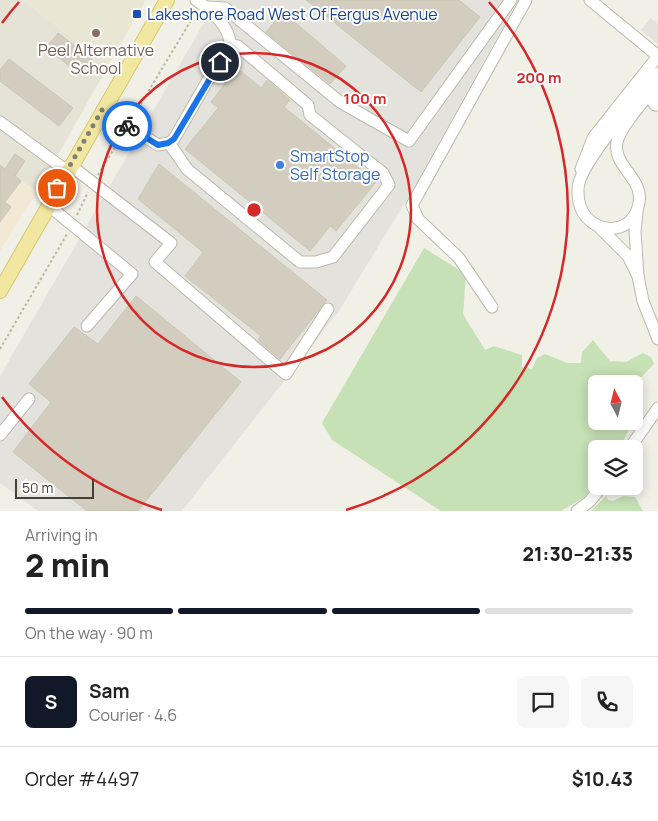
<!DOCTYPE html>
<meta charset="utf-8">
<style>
:root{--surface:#fff;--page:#f6f6f6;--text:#222;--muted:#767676;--line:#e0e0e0;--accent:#111827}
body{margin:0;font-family:Manrope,sans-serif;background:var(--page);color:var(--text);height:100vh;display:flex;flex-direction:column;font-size:19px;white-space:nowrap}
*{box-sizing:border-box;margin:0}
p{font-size:16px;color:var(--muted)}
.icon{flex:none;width:28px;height:28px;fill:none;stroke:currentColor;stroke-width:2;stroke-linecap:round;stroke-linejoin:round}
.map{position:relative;height:511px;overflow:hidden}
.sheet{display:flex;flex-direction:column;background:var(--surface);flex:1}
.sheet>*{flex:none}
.needle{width:32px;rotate:353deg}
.controls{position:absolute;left:588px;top:375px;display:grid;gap:10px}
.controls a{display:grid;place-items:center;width:55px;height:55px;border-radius:8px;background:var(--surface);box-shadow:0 2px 12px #0003;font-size:25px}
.scale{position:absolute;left:15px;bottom:12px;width:79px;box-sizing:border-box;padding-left:5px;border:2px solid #444137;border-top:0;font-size:14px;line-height:18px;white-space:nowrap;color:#444137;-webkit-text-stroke:4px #fff;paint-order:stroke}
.pin{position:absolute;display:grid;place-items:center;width:42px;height:42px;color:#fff;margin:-21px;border:2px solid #fff;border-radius:50%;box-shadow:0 1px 5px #0007}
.courier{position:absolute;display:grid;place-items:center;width:50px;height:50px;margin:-25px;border:4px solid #1a73e8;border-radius:50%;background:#fff;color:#222;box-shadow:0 1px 6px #0007}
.overview em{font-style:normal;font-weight:800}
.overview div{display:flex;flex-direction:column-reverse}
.overview{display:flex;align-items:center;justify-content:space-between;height:85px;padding:0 25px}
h1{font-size:32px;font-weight:800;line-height:38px}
.bar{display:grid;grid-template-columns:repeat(4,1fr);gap:8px 5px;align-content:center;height:60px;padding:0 25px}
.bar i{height:6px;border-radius:4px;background:var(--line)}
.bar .active{background:var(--accent)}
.bar p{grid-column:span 4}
.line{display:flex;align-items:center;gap:12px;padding:0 25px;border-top:1px solid var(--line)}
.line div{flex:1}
.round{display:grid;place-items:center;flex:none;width:52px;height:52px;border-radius:8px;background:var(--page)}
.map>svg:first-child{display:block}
.residential{fill:#e5e2d6}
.commercial{fill:#f1e9d5}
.industrial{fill:#e4e2dc}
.education{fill:#e9e6d3}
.green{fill:#c6e1b5}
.parking{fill:#e3e2df}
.building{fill:#d2cdbe;stroke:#ccc6b2}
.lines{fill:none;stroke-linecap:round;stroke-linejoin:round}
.minor-casing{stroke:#bcb9ab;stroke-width:13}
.major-casing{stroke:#d5c672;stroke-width:16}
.path{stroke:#bcb69e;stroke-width:2;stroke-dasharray:2.5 2.5;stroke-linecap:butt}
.minor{stroke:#fff;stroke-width:11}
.major{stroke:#f2e7a0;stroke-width:14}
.done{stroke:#817e75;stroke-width:5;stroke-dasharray:0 9}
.route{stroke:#1a73e8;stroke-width:6}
.ring{fill:none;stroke:#d62828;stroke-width:2.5}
.transit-dot{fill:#1a4fb4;stroke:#fff;stroke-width:2}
.education-dot{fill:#8d6e63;stroke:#fff;stroke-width:2}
.shop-dot{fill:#3f7fe0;stroke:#fff;stroke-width:2}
.labels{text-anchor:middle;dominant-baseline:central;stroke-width:4;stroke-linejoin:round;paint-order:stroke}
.transit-label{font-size:16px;fill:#164399;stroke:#fff;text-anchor:start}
.education-label{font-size:16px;fill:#785e54;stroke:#fff}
.shop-label{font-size:16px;fill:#366cbe;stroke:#fff;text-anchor:start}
.centre{fill:#d62828;stroke:#fff;stroke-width:2.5}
.ring-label{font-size:15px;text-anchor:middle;font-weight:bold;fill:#d62828;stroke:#fff;stroke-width:4;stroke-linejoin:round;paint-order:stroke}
</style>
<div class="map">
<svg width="658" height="511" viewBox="0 0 658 511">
<rect width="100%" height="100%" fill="#f1f0e7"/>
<path class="residential" d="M 0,0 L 22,0 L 108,66 L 37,192 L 0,165 Z"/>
<path class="commercial" d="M 0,165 L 37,192 L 0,251 Z"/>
<path class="industrial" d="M 217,0 L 518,0 L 415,186 L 339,311 L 182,511 L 38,511 L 0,483 L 0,376 Z"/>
<path class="education" d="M 22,0 L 146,0 L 108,66 Z"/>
<g class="green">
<path d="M 424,248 L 466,274 L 463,314 L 485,350 L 494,346 L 522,355 L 522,367 L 532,369 L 537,358 L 545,354 L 567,363 L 581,363 L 582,352 L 593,340 L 610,361 L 626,362 L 643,353 L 651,357 L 654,364 L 634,385 L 596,384 L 596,421 L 633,421 L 619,449 L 596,449 L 596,480 L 586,496 L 561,511 L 441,511 L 332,440 L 322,423 Z"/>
<path d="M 606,496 L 608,500 L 613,501 L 623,496 L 635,497 L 643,511 L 591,511 Z"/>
</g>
<g class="parking">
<path d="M 651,18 L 658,24 L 658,44 L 641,30 Z"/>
<path d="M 122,184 L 136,196 L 132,201 L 148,215 L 131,236 L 100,211 Z"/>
<path d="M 94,229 L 149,274 L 96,339 L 75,322 L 117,271 L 83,243 Z"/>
<path d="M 25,386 L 45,402 L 0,456 L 0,416 Z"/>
</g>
<g class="building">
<path d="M 306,0 L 459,0 L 480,17 L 421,92 Z"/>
<path d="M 283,12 L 346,66 L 330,84 L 266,32 Z"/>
<path d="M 58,33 L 92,59 L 81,75 L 46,48 Z"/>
<path d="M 9,59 L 73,108 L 59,126 L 0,81 L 0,70 Z"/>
<path d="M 237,68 L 261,88 L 267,80 L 290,100 L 284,107 L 376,182 L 336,231 L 330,226 L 310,251 L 185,149 L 218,108 L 211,102 Z"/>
<path d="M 15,154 L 25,161 L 15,176 L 21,181 L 5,202 L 11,207 L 0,222 L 0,165 L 5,169 Z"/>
<path d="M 159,164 L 327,300 L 280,359 L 258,340 L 261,336 L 185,276 L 203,252 L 138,199 Z"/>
<path d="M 136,296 L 241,382 L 138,511 L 87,511 L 13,452 L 51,402 L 29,384 L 74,327 L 98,344 Z"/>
</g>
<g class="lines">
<g class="minor-casing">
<g id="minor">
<path d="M 590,0 L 658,56"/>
<path d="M 208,7 L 225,8 L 340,102 L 409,141 L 511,0"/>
<path d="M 658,73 C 639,97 586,156 579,183 C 577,189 578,196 579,202 C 586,235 633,239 639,203 C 644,178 612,166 617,142 C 621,125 647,98 658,83"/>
<path d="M 658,95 L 653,102 L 655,105 L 658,105"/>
<path d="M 102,110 L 158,145 L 169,143 L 174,139 L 230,42 C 228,25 209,9 196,0"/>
<path d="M 0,122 L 67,171"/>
<path d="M 169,143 L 187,169 L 300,262 L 316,262 L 333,257 L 389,185 L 383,173 L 310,115 L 308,105 L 238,46 L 229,44"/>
<path d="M 70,165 L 171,243 L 155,262 L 286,374 L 328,309"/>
<path d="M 581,169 L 593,138 L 658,56"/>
<path d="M 48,205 L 132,274 L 87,326"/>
<path d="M 600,228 L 628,256 L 638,276 L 635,231 L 637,213"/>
<path d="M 638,276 L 643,301 L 658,339"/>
<path d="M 492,307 L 459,258 L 418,219 L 412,205 L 526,0"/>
<path d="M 0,435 L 29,399"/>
<path d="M 629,449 L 658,408"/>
<path d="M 577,511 L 590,501 L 602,486"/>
</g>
</g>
<g class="major-casing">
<path id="major" d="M 0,291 L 167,0"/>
</g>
<g class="path">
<path d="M 133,117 L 196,12"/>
<path d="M 98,175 L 123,134"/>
<path d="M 77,215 L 88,192"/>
<path d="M 0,349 L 67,234"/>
</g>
<use href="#minor" class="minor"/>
<use href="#major" class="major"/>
</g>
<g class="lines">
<path class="done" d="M 57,188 L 102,110 L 127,126"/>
<path class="route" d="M 127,126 L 158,145 L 168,143 L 174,139 L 220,62"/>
</g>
<g class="ring">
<circle cx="254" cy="210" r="157"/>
<path d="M162 510A314 314 0 0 1 2 397M2 23A314 314 0 0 1 19 2M489 2A314 314 0 0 1 346 510"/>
</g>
<rect class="transit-dot" x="132" y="9" width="10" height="10" rx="2.5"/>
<circle class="education-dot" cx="96" cy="33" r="5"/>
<circle class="shop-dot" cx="280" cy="165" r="5"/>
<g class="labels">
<g class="transit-label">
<text x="147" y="14">Lakeshore Road West Of Fergus Avenue</text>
</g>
<g class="education-label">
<text x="96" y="50">Peel Alternative<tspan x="96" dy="18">School</tspan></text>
</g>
<g class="shop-label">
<text x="290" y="156">SmartStop<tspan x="290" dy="18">Self Storage</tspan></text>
</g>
</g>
<circle cx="254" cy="210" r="8" class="centre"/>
<g class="ring-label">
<text x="539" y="83">200 m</text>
<text x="365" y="104">100 m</text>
</g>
</svg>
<div class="controls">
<a><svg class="needle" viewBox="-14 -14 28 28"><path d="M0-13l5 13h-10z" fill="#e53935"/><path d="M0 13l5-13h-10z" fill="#767676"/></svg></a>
<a><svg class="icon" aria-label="layers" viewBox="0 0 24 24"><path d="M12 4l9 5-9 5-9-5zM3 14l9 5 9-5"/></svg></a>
</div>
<div class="scale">50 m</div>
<div class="pin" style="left:57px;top:188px;background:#ea580c"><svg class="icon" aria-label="bag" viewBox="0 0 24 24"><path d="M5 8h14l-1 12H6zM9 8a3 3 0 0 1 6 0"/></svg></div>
<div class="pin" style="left:220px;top:62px;background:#1f2937"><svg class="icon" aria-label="home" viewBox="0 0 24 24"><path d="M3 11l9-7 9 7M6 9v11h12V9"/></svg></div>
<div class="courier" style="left:127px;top:126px"><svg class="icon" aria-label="bike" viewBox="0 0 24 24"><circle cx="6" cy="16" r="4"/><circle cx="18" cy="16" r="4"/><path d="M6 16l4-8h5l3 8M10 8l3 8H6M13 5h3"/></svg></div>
</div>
<section class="sheet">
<div class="overview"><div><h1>2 min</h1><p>Arriving in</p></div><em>21:30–21:35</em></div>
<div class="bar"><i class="active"></i><i class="active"></i><i class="active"></i><i></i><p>On the way · 90 m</p></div>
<div class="line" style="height:90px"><b class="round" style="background:var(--accent);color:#fff">S</b><div><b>Sam</b><p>Courier · 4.6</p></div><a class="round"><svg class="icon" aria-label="chat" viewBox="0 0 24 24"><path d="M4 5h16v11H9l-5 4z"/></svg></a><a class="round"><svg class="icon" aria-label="phone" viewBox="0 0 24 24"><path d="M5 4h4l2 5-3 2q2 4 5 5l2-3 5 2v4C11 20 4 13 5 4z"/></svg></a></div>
<div class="line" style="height:65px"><div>Order #4497</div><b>$10.43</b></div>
</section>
